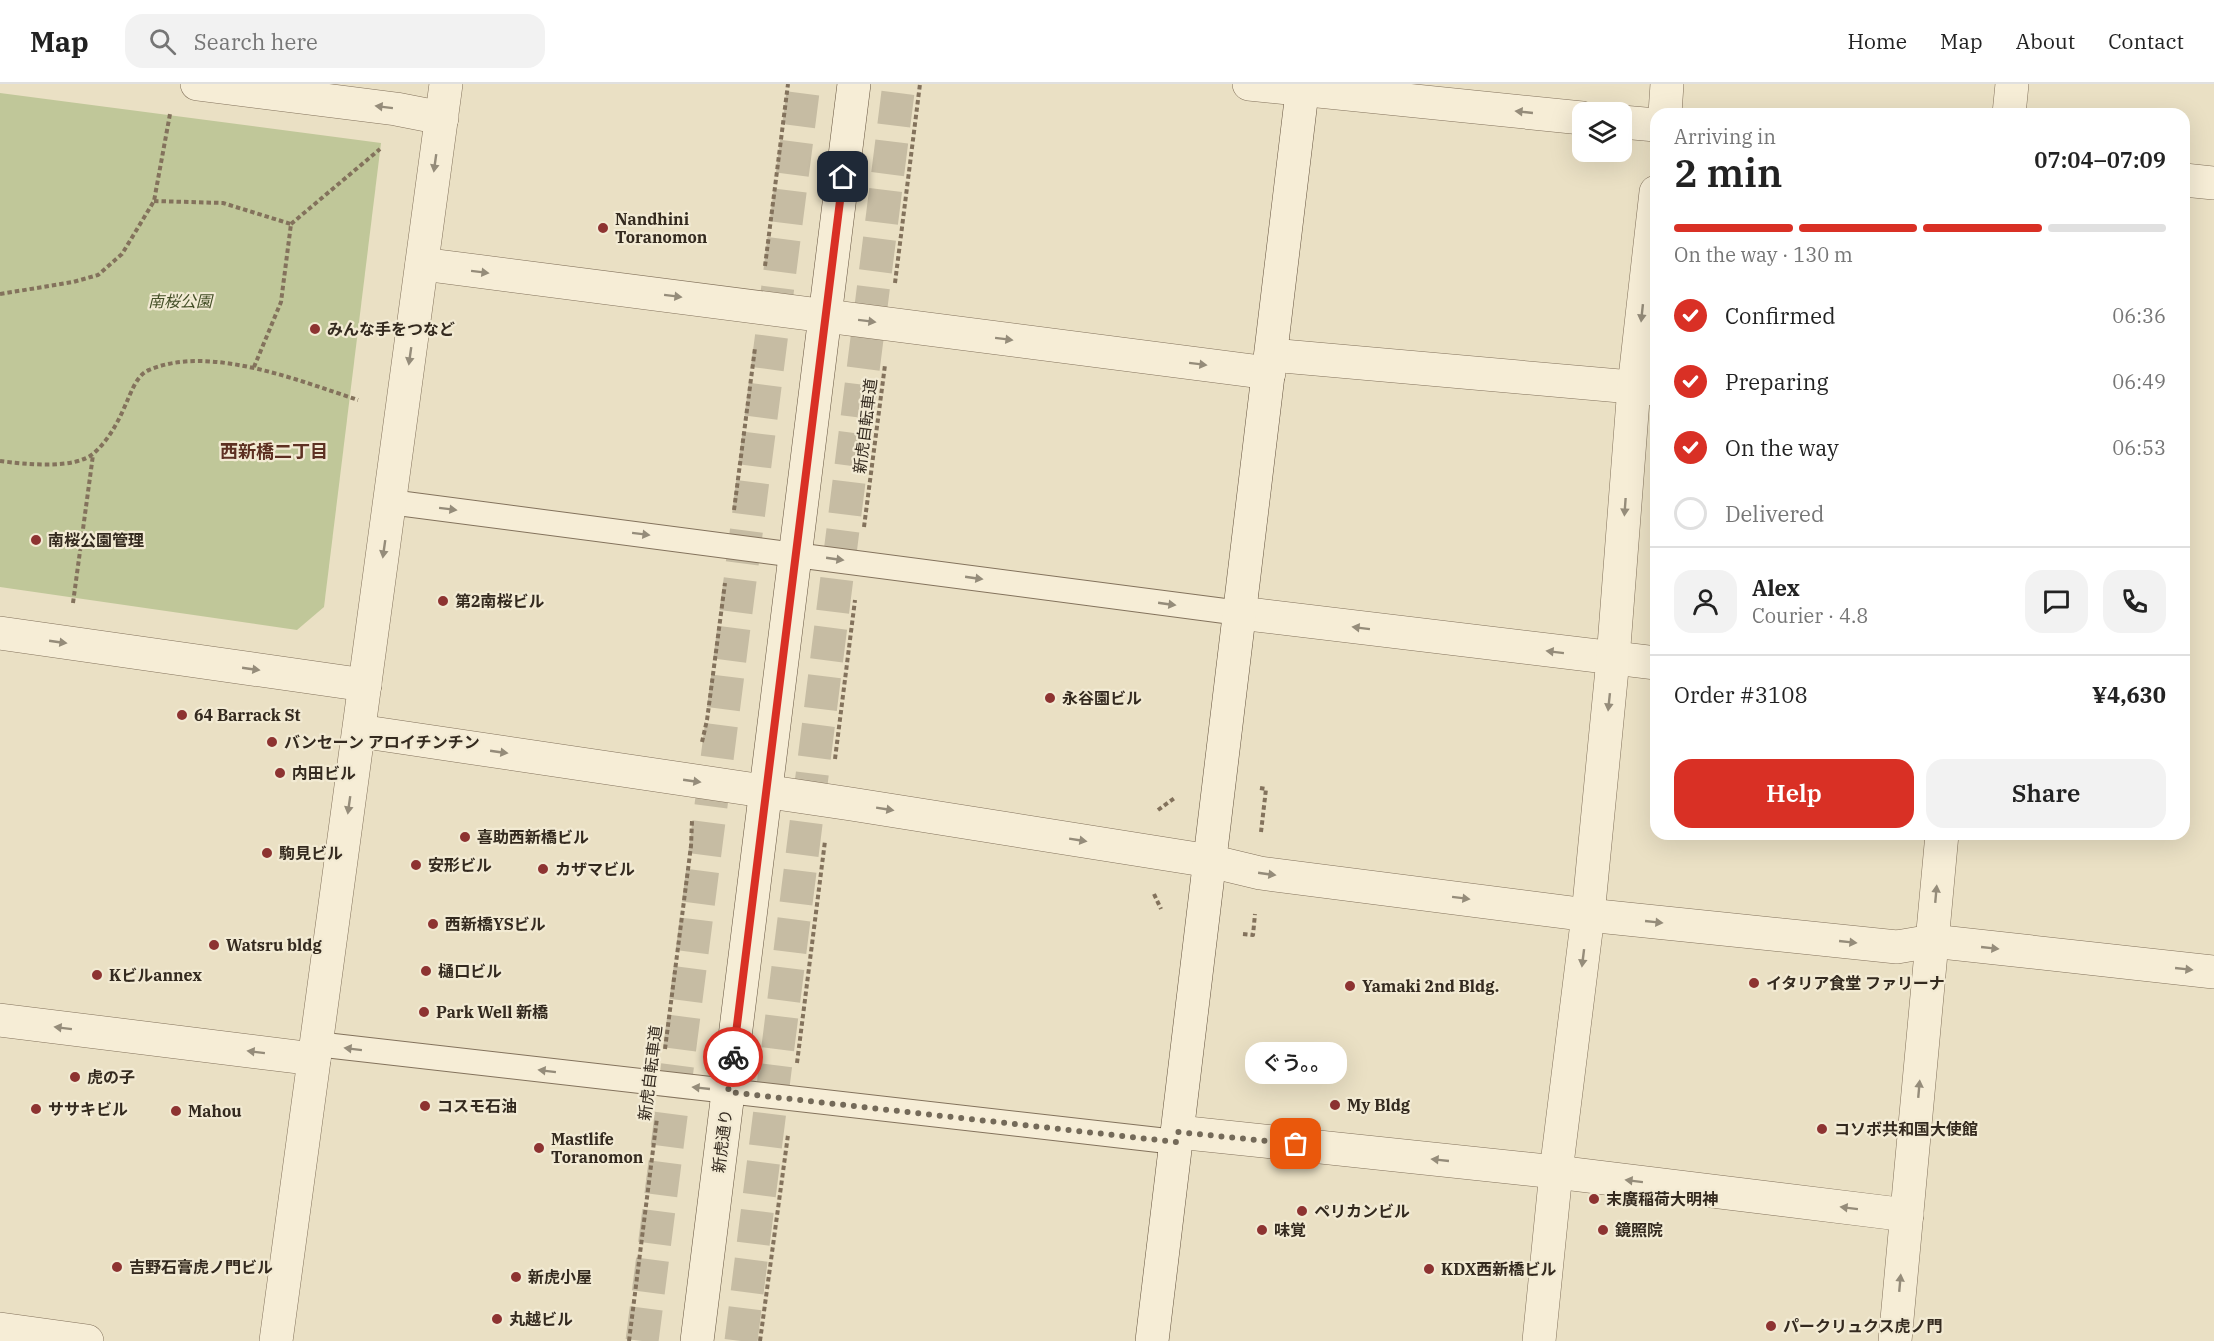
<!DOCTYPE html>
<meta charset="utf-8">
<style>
:root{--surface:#fff;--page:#f2f2f2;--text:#222;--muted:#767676;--line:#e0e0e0;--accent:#d93025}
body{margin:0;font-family:"IBM Plex Serif","Noto Sans JP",serif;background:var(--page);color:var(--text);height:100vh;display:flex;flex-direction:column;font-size:22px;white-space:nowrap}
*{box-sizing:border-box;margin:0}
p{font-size:20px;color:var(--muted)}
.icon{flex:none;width:33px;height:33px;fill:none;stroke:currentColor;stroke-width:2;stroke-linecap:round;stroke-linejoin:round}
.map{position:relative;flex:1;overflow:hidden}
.side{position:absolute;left:1650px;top:24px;width:540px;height:732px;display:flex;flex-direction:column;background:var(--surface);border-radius:18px;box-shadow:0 6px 24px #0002}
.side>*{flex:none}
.buttons{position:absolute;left:1572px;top:18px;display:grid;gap:12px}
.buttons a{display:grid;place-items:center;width:60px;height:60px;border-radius:12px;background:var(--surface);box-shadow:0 6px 24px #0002;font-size:30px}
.pin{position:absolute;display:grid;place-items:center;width:51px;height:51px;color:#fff;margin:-26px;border-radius:12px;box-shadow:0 3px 9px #0006}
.courier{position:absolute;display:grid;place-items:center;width:60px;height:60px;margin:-30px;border:4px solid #d93025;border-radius:50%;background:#fff;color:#222;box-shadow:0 2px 8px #0007}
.bubble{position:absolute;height:42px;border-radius:18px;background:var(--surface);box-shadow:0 6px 24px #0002;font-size:20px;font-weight:600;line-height:42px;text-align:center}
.head em{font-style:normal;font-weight:600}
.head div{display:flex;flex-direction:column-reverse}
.head{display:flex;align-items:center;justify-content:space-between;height:102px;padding:0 24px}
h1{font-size:39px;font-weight:600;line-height:45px}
.bar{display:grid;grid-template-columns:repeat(4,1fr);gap:9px 6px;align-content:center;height:72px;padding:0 24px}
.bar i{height:8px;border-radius:4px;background:var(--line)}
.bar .active{background:var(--accent)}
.bar p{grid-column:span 4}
.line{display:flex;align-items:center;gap:15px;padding:0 24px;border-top:2px solid var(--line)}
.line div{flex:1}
.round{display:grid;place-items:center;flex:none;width:63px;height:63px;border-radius:18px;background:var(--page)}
ol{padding:0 24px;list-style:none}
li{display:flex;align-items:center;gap:18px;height:66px}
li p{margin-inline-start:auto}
li .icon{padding:6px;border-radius:50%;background:var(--accent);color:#fff;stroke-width:4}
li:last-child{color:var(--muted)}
li i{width:33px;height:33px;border:3px solid var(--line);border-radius:50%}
.button{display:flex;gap:12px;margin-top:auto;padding:12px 24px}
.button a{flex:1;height:69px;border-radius:18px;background:var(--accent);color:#fff;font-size:24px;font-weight:600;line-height:69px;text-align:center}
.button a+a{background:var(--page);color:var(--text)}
header{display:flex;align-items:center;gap:36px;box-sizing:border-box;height:84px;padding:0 30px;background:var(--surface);border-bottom:2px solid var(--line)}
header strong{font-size:28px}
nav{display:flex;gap:33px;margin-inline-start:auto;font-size:21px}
.search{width:420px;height:54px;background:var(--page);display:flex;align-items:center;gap:15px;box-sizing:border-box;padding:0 21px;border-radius:18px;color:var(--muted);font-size:22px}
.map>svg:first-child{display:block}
.green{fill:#c0c799}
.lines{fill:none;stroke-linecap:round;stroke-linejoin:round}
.secondary-tunnel{stroke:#c6bca3;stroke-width:33;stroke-dasharray:33 16;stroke-linecap:butt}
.lane-casing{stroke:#83725c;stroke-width:26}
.street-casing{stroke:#83725c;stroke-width:34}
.secondary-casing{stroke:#65533f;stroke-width:34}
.path{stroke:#83725c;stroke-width:4;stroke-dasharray:4.5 3;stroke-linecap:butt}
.lane{stroke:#f6edd6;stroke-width:24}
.street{stroke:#f6edd6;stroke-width:33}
.secondary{stroke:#f6edd6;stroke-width:33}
.oneway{fill:#958c7a}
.done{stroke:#746a59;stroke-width:6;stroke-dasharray:0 10.8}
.route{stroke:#d93025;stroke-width:8}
.poi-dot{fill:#8d3331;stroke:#f2ead3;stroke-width:2}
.labels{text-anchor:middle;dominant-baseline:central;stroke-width:4.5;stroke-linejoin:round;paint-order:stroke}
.poi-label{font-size:16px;font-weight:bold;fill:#342a1f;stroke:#f2ead3;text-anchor:start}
.park-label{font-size:16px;font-style:italic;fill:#444f27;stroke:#f2ead3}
.street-label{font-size:16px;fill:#342a1f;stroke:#f2ead3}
.neighbourhood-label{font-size:18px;font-weight:bold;fill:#5d3022;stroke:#f2ead3}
</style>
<header>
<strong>Map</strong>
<div class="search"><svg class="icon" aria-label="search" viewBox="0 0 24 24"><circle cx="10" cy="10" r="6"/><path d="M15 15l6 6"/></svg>Search here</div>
<nav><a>Home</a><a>Map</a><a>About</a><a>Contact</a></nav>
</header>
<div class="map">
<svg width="2214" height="1257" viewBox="0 0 2214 1257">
<rect width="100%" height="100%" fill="#eae0c4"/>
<path class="green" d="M 0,9 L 381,59 L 324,523 L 297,546 L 0,503 Z"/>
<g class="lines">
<g class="secondary-tunnel">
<path d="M 642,1257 L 804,0"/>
<path d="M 741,1257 L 899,0"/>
</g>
<g class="lane-casing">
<g id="lane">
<path d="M 390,418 L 1240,529"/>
<path d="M 316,960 L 1176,1058"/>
</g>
</g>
<g class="street-casing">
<g id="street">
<path d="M 197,0 L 396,25 L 442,34"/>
<path d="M 1249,0 L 1582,34"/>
<path d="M 1665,30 L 1667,0"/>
<path d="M 2009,30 L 2012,0"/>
<path d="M 1622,38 L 1656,41"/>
<path d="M 2184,96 L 2214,99"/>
<path d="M 422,180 L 1269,289"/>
<path d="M 1271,271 L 1654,305"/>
<path d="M 1240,529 L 1656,579"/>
<path d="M 0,549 L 365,601"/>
<path d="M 359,647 L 851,720 L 1210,777 L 1260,789 L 1588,831 L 1897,863 L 1932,857 L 2214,888"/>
<path d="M 0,936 L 314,975"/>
<path d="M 1178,1048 L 1556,1088 L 1907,1131"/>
<path d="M 0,1245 L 87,1257"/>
<path d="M 276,1257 L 446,0"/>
<path d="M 1539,1257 L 1556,1088 L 1588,831 L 1613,575 L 1634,303 L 1656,108"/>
<path d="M 1895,1257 L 1942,750"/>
</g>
</g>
<g class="secondary-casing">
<g id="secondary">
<path d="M 697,1257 L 854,0"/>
<path d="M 1152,1257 L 1303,0"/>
</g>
</g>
<g class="path">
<path d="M 154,117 L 223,119 L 291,140 L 281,218 L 254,283"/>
<path d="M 291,140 L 380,65"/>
<path d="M 765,182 L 788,0"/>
<path d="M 895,199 L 920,0"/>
<path d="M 0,210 L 73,198 L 98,191 L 122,170 L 154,117 L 170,30"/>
<path d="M 0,377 C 24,380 75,386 94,369 C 110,355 120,334 128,315 C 132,306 138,290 149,286 C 209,260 300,297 358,316"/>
<path d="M 734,426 L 755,264"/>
<path d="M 864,443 L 885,281"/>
<path d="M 73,519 L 93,371"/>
<path d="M 702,658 L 707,636 L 725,499"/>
<path d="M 835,675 L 855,516"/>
<path d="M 1260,704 L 1266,705 L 1261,748"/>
<path d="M 1158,726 L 1176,713"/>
<path d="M 1154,810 L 1161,825"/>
<path d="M 1243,850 L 1253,851 L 1255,830"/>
<path d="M 665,965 L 691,762 L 692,737"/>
<path d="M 797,979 L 825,757"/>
<path d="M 629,1257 L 657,1034"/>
<path d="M 760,1257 L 788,1051"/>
</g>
<use href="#lane" class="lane"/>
<use href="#street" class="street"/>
<use href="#secondary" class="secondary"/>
</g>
<defs><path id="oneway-solid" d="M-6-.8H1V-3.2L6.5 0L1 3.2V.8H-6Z" transform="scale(1.5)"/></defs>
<g class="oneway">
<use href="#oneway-solid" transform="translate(384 23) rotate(-173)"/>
<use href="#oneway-solid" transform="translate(1524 28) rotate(-174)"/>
<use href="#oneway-solid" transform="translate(435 79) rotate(98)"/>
<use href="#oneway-solid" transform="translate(480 188) rotate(7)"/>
<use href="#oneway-solid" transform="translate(673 212) rotate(7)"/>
<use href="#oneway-solid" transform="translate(1642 229) rotate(96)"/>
<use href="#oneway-solid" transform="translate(867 237) rotate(7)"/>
<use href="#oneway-solid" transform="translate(1004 255) rotate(7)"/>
<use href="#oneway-solid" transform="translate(410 272) rotate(98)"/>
<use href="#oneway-solid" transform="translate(1198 280) rotate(7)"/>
<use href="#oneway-solid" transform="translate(1625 423) rotate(94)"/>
<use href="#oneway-solid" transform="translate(448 425) rotate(7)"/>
<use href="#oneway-solid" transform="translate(641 450) rotate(7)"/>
<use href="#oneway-solid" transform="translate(384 465) rotate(98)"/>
<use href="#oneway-solid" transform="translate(835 475) rotate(8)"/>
<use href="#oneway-solid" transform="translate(974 494) rotate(8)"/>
<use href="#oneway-solid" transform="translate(1167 520) rotate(8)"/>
<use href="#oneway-solid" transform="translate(1361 544) rotate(-173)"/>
<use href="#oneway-solid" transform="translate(58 558) rotate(8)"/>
<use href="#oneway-solid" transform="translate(1555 568) rotate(-173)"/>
<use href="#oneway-solid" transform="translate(251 585) rotate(8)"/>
<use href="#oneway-solid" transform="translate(1609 618) rotate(96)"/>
<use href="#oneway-solid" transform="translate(499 668) rotate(8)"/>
<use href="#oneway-solid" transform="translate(692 697) rotate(8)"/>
<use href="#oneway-solid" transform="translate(349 721) rotate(98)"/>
<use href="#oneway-solid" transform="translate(885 725) rotate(9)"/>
<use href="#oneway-solid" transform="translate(1078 756) rotate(9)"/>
<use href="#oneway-solid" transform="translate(1267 790) rotate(8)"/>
<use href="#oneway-solid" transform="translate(1936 810) rotate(-85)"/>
<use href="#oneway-solid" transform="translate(1461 814) rotate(7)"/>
<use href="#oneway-solid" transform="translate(1654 838) rotate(6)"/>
<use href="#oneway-solid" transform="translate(1848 858) rotate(6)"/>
<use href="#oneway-solid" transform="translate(1990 864) rotate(6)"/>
<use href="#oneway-solid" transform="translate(1583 874) rotate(97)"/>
<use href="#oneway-solid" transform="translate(2184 885) rotate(6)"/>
<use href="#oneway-solid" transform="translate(63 944) rotate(-173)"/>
<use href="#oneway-solid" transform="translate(353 965) rotate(-173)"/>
<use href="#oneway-solid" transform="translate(256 968) rotate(-173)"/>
<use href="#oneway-solid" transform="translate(547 987) rotate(-173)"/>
<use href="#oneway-solid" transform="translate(701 1004) rotate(-174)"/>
<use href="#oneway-solid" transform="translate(1919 1005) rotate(-85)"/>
<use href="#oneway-solid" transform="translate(1440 1076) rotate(-174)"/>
<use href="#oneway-solid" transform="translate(1634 1097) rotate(-173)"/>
<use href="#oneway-solid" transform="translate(1849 1124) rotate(-173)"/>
<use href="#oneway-solid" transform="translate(1900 1199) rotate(-85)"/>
</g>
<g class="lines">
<path class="done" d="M 733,973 L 728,1008 L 1176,1058 L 1178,1048 L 1296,1060"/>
<path class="route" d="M 733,973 L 843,93"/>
</g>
<g class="poi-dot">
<circle cx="603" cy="144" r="6"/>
<circle cx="315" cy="245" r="6"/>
<circle cx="36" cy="456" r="6"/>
<circle cx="443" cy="517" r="6"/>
<circle cx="1050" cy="614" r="6"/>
<circle cx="182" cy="631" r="6"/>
<circle cx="272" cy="658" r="6"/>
<circle cx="280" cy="689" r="6"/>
<circle cx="465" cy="753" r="6"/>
<circle cx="267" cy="769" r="6"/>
<circle cx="416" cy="781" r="6"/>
<circle cx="543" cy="785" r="6"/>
<circle cx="433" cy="840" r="6"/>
<circle cx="214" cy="861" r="6"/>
<circle cx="426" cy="887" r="6"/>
<circle cx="97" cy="891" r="6"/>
<circle cx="1754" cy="899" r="6"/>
<circle cx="1350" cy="902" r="6"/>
<circle cx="424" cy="928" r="6"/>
<circle cx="75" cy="993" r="6"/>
<circle cx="1335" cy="1021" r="6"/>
<circle cx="425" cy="1022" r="6"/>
<circle cx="36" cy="1025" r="6"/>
<circle cx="176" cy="1027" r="6"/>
<circle cx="1822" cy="1045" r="6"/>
<circle cx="539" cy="1064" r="6"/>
<circle cx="1594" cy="1115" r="6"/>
<circle cx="1302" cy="1127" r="6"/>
<circle cx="1262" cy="1146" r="6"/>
<circle cx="1603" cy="1146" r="6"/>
<circle cx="117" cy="1183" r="6"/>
<circle cx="1429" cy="1185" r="6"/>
<circle cx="516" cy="1193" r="6"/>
<circle cx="497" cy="1235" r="6"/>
<circle cx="1771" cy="1242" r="6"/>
</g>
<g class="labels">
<g class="poi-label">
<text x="615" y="135">Nandhini<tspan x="615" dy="18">Toranomon</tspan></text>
<text x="327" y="245">みんな手をつなど</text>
<text x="48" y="456">南桜公園管理</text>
<text x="455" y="517">第2南桜ビル</text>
<text x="1062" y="614">永谷園ビル</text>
<text x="194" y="631">64 Barrack St</text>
<text x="284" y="658">バンセーン アロイチンチン</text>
<text x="292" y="689">内田ビル</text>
<text x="477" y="753">喜助西新橋ビル</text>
<text x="279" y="769">駒見ビル</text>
<text x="428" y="781">安形ビル</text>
<text x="555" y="785">カザマビル</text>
<text x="445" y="840">西新橋YSビル</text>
<text x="226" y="861">Watsru bldg</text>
<text x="438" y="887">樋口ビル</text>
<text x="109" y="891">Kビルannex</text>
<text x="1766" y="899">イタリア食堂 ファリーナ</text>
<text x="1362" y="902">Yamaki 2nd Bldg.</text>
<text x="436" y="928">Park Well 新橋</text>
<text x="87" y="993">虎の子</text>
<text x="1347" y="1021">My Bldg</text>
<text x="437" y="1022">コスモ石油</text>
<text x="48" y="1025">ササキビル</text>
<text x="188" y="1027">Mahou</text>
<text x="1834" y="1045">コソボ共和国大使館</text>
<text x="551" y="1055">Mastlife<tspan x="551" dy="18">Toranomon</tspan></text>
<text x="1606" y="1115">末廣稲荷大明神</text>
<text x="1314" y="1127">ペリカンビル</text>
<text x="1274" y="1146">味覚</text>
<text x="1615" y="1146">鏡照院</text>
<text x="129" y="1183">吉野石膏虎ノ門ビル</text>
<text x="1441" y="1185">KDX西新橋ビル</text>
<text x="528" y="1193">新虎小屋</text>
<text x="509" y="1235">丸越ビル</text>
<text x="1783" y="1242">パークリュクス虎ノ門</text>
</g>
<g class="park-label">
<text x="180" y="217">南桜公園</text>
</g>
<g class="street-label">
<text transform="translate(865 342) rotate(-83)">新虎自転車道</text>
<text transform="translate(650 989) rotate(-83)">新虎自転車道</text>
<text transform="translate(722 1057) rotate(-83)">新虎通り</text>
</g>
<g class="neighbourhood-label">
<text x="274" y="367">西新橋二丁目</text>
</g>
</g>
</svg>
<div class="buttons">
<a><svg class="icon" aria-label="layers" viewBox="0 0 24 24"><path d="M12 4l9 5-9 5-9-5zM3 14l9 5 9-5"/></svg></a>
</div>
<div class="pin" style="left:1296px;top:1060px;background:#ea580c"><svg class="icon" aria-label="bag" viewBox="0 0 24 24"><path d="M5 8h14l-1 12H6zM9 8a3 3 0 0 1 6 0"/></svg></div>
<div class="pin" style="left:843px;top:93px;background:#1f2937"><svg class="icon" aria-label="home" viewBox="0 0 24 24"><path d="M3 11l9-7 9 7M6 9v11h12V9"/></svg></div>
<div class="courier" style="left:733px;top:973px"><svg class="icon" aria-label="bike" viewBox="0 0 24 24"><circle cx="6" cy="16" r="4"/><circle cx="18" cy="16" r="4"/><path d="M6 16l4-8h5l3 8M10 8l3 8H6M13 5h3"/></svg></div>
<div class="bubble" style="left:1245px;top:958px;width:102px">ぐう。。</div>
<section class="side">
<div class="head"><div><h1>2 min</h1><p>Arriving in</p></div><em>07:04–07:09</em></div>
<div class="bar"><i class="active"></i><i class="active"></i><i class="active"></i><i></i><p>On the way · 130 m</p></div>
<ol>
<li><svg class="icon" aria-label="check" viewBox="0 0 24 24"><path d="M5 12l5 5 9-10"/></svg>Confirmed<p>06:36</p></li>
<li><svg class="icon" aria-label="check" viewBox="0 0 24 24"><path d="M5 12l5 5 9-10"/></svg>Preparing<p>06:49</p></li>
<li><svg class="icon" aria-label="check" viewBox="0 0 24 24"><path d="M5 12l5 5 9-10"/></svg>On the way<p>06:53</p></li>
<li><i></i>Delivered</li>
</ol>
<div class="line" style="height:108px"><a class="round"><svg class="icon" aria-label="person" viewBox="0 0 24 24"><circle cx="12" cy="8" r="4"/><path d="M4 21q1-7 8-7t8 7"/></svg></a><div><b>Alex</b><p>Courier · 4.8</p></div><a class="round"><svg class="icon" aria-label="chat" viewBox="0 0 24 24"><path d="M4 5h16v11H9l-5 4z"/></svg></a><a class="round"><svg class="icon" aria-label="phone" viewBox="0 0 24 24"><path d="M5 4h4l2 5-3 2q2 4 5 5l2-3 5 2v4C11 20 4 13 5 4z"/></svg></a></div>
<div class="line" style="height:78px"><div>Order #3108</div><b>¥4,630</b></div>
<div class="button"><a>Help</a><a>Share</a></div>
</section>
</div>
